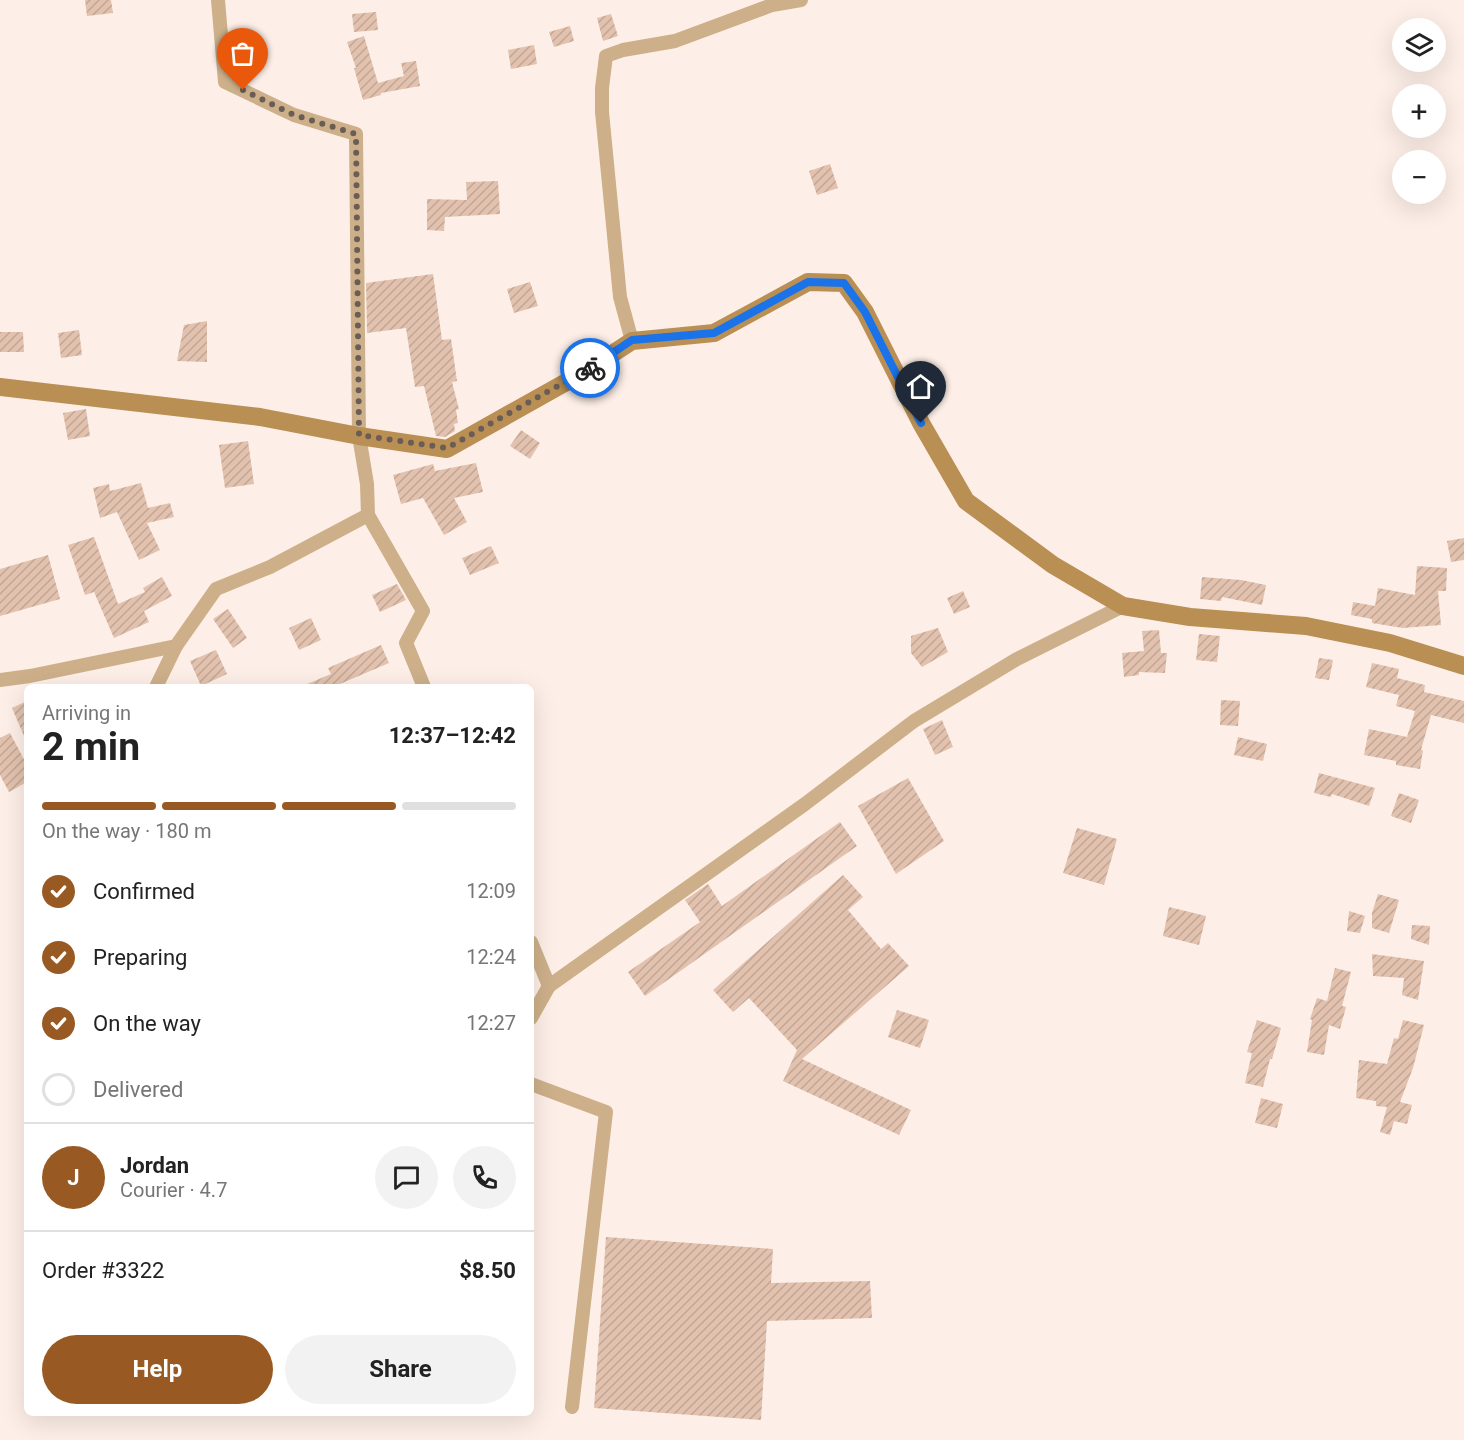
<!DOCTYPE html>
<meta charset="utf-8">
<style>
:root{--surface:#fff;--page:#f2f2f2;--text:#222;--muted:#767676;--line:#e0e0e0;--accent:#995922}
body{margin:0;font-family:Roboto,sans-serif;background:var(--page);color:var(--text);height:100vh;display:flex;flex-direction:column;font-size:22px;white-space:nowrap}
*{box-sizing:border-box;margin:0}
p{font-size:20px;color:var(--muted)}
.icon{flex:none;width:33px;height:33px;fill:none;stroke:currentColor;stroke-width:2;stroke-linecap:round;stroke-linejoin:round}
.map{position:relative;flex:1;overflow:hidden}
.sheet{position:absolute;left:24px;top:684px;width:510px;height:732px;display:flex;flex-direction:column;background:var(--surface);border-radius:9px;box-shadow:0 6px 24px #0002}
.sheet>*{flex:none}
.buttons{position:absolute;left:1392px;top:18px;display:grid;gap:12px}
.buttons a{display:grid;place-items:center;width:54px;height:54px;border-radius:50%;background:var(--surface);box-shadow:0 6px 24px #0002;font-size:30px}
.pin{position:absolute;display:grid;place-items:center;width:51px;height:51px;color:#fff;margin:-62px -26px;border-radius:50% 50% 50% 0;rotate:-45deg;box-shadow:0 0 6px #0007}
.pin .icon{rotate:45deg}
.courier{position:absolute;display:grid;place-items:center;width:60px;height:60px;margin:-30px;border:4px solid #1a73e8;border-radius:50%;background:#fff;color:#222;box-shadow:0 2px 8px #0007}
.overview em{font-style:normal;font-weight:700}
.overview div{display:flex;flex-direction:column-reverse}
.overview{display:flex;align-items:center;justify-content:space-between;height:102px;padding:0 18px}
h1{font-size:39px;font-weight:700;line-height:45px}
.bar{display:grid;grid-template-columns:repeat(4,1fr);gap:9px 6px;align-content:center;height:72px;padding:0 18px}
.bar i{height:8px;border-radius:4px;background:var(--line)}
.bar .current{background:var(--accent)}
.bar p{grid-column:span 4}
.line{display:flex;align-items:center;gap:15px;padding:0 18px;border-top:2px solid var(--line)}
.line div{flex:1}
.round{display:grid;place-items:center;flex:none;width:63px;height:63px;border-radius:32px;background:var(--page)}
ol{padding:0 18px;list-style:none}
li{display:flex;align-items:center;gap:18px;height:66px}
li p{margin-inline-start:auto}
li .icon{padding:6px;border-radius:50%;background:var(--accent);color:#fff;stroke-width:4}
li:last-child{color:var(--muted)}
li i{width:33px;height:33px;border:3px solid var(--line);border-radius:50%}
.cta{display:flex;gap:12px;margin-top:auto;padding:12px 18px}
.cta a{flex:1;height:69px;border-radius:36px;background:var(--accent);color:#fff;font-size:24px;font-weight:700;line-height:69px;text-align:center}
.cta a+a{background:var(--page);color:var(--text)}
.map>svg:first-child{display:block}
.building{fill:url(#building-hatch)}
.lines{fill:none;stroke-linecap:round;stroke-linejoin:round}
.street{stroke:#cdb08a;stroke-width:14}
.secondary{stroke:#b98f53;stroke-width:18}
.done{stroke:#695d56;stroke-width:6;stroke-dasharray:0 10.8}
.route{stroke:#1a73e8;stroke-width:8}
</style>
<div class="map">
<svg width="1464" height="1440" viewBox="0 0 1464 1440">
<defs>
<pattern id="building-hatch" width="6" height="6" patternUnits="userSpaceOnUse" patternTransform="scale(1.5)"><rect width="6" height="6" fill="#e2c2ae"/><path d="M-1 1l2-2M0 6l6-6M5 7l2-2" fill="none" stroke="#c1a694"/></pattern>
</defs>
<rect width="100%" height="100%" fill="#fdefe7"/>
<g class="building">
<path d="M 85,0 L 111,0 L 113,13 L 87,16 Z"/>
<path d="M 376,12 L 378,30 L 354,32 L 352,14 Z"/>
<path d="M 611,14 L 618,36 L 603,41 L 597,18 Z"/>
<path d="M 570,26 L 574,41 L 554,47 L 549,32 Z"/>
<path d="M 364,36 L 378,83 L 404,76 L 401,63 L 416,61 L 420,86 L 381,93 L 381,95 L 363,100 L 354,68 L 356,68 L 347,42 Z"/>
<path d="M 534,45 L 537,64 L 511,69 L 508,50 Z"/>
<path d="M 830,164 L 838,188 L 817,195 L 809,171 Z"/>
<path d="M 498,181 L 500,214 L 445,217 L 444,231 L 427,230 L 427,199 L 467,200 L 466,182 Z"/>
<path d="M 433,274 L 442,340 L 451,339 L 457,381 L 452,382 L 459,409 L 456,410 L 458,423 L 454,424 L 455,431 L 445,437 L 436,436 L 424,386 L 415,387 L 406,328 L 367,333 L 366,283 Z"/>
<path d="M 530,282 L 538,306 L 514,313 L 507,289 Z"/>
<path d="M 207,321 L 207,362 L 177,361 L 184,325 Z"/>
<path d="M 79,330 L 82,355 L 61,358 L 58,333 Z"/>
<path d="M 0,332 L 23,332 L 24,352 L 0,352 Z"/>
<path d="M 86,409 L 90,436 L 68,440 L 63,413 Z"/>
<path d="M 521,430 L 540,443 L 530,459 L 510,446 Z"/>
<path d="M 248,441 L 254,484 L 225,488 L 219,445 Z"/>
<path d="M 476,463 L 483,492 L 454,498 L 467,522 L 444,535 L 423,498 L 401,504 L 393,475 L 433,464 L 435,471 Z"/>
<path d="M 141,483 L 148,508 L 170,503 L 174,517 L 147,523 L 160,550 L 139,560 L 117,512 L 100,518 L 93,488 L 109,484 L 110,491 Z"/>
<path d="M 94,537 L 118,604 L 145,592 L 143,588 L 162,577 L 172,596 L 144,611 L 149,622 L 114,638 L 94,592 L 85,595 L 68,545 Z"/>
<path d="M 1464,538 L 1464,560 L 1451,562 L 1447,541 Z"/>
<path d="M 491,546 L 499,563 L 470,575 L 462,558 Z"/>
<path d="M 48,555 L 60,599 L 0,616 L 0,569 Z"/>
<path d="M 1417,566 L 1447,568 L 1446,591 L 1438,591 L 1441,625 L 1403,628 L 1372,623 L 1372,619 L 1351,615 L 1353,602 L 1375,606 L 1378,588 L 1415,595 Z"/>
<path d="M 1202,577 L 1241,580 L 1266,585 L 1262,605 L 1222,597 L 1221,601 L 1200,599 Z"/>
<path d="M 397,584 L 406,600 L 380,612 L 372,595 Z"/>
<path d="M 963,591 L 970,607 L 954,614 L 947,598 Z"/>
<path d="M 228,609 L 247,638 L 233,648 L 213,619 Z"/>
<path d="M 311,618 L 321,640 L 299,650 L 289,628 Z"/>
<path d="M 938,628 L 948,652 L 922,667 L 911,653 L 911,636 Z"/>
<path d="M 1159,630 L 1161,653 L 1167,653 L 1165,673 L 1139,672 L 1139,675 L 1124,677 L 1122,653 L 1144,651 L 1142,631 Z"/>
<path d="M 1199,634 L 1220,636 L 1217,662 L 1196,660 Z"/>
<path d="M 381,645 L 389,663 L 333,687 L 300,687 L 331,674 L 328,668 Z"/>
<path d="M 216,650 L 227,674 L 201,686 L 190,661 Z"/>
<path d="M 1319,658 L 1333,660 L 1329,680 L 1315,678 Z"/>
<path d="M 1372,663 L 1399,669 L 1397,678 L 1425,685 L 1424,692 L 1464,701 L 1464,723 L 1431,715 L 1421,750 L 1423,750 L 1420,769 L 1396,765 L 1396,761 L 1364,755 L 1369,729 L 1407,737 L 1415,711 L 1396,706 L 1399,695 L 1366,687 Z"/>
<path d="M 1221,700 L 1240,701 L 1238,726 L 1220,725 Z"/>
<path d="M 27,701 L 27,743 L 12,708 Z"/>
<path d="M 942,720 L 953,747 L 935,755 L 923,729 Z"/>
<path d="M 10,733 L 27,765 L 27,782 L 9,792 L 0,775 L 0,738 Z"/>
<path d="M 1238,737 L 1267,744 L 1263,761 L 1234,755 Z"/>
<path d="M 1319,773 L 1375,788 L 1369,806 L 1332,794 L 1331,797 L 1314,793 Z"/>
<path d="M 908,778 L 944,841 L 896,874 L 858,806 Z"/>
<path d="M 1399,793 L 1419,800 L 1411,823 L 1391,816 Z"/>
<path d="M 840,822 L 857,846 L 645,996 L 628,972 L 700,922 L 685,900 L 708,884 L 722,906 Z"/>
<path d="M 1077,828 L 1117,839 L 1104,885 L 1063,873 Z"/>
<path d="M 843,875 L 863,897 L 848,910 L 881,949 L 888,943 L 909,966 L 802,1059 L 911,1110 L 899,1135 L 783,1081 L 797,1050 L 749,998 L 733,1012 L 713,990 Z"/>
<path d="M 1378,894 L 1399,900 L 1389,933 L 1372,928 L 1372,913 Z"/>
<path d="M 1169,907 L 1206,916 L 1199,945 L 1163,936 Z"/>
<path d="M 1349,911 L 1365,916 L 1360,933 L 1347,931 Z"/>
<path d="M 1412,925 L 1430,926 L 1429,945 L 1411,939 Z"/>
<path d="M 1372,954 L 1424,961 L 1418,1000 L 1402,995 L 1404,978 L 1373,976 Z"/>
<path d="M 1335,968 L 1351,972 L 1342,1006 L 1346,1007 L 1340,1029 L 1329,1025 L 1324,1055 L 1307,1052 L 1312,1020 L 1310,1019 L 1317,998 L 1327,1001 Z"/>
<path d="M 897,1010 L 929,1020 L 920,1048 L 888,1037 Z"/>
<path d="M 1257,1020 L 1281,1028 L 1272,1059 L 1270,1059 L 1263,1087 L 1245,1083 L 1252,1053 L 1247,1052 Z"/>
<path d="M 1403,1020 L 1424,1025 L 1413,1068 L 1400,1102 L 1412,1105 L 1407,1124 L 1394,1121 L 1390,1135 L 1380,1132 L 1387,1107 L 1376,1106 L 1376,1101 L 1356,1098 L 1359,1060 L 1387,1064 L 1394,1038 L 1398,1039 Z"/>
<path d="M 1261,1098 L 1283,1104 L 1277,1128 L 1255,1123 Z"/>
<path d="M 606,1237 L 773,1249 L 771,1283 L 870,1281 L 872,1318 L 767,1321 L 761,1420 L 594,1408 Z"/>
</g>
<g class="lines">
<g class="street">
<path d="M 632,341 L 620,297 L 602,112 L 602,88 L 606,56 L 623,50 L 675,41 L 772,5 L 801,0"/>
<path d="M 368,515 L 423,611 L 406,643 L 424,687"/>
<path d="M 0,680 L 30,676 L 176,646 L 216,589 L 270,567 L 368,515 L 367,484 L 359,436 L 356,134 L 294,115 L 225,82 L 218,0"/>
<path d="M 156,687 L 176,646"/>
<path d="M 531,942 L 549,986 L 531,1018"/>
<path d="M 549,986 L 805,804 L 914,721 L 1017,659 L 1123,606"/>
<path d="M 531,1084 L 606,1112 L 572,1407"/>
</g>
<path class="secondary" d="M 0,387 L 260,417 L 359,436 L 447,449 L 586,371 L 632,341 L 714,333 L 808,282 L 844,283 L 865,312 L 921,423 L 966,501 L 1053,565 L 1123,606 L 1190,617 L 1306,626 L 1390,643 L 1464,666"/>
</g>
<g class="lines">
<path class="done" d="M 243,90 L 294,115 L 356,134 L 359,435 L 447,448 L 590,368"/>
<path class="route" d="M 590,368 L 632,340 L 714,333 L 808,282 L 844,283 L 865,312 L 921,423"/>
</g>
</svg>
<div class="buttons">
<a><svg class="icon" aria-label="layers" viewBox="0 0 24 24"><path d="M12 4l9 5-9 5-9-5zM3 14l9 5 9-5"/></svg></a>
<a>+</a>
<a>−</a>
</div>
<div class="pin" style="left:243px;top:90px;background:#ea580c"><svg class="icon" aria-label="bag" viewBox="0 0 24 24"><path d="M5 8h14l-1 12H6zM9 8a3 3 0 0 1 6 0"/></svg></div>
<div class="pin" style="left:921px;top:423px;background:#1f2937"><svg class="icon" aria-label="home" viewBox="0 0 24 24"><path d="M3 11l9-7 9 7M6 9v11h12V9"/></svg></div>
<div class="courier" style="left:590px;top:368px"><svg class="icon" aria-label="bike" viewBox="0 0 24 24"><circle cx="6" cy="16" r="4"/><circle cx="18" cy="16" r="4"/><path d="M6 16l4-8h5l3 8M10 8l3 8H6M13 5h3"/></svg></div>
<section class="sheet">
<div class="overview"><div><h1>2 min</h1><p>Arriving in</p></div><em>12:37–12:42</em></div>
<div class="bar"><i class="current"></i><i class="current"></i><i class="current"></i><i></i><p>On the way · 180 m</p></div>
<ol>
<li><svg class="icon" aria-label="check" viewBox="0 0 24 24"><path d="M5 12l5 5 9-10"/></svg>Confirmed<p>12:09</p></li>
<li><svg class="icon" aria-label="check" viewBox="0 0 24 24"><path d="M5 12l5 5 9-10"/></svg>Preparing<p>12:24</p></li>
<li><svg class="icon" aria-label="check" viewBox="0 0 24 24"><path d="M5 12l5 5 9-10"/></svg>On the way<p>12:27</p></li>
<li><i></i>Delivered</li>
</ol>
<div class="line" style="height:108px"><b class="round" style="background:var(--accent);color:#fff">J</b><div><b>Jordan</b><p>Courier · 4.7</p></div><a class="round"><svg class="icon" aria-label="chat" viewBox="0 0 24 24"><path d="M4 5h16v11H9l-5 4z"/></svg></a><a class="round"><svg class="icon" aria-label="phone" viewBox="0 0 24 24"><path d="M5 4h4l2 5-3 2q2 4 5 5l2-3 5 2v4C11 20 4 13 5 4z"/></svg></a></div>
<div class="line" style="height:78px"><div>Order #3322</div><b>$8.50</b></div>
<div class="cta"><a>Help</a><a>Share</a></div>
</section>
</div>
